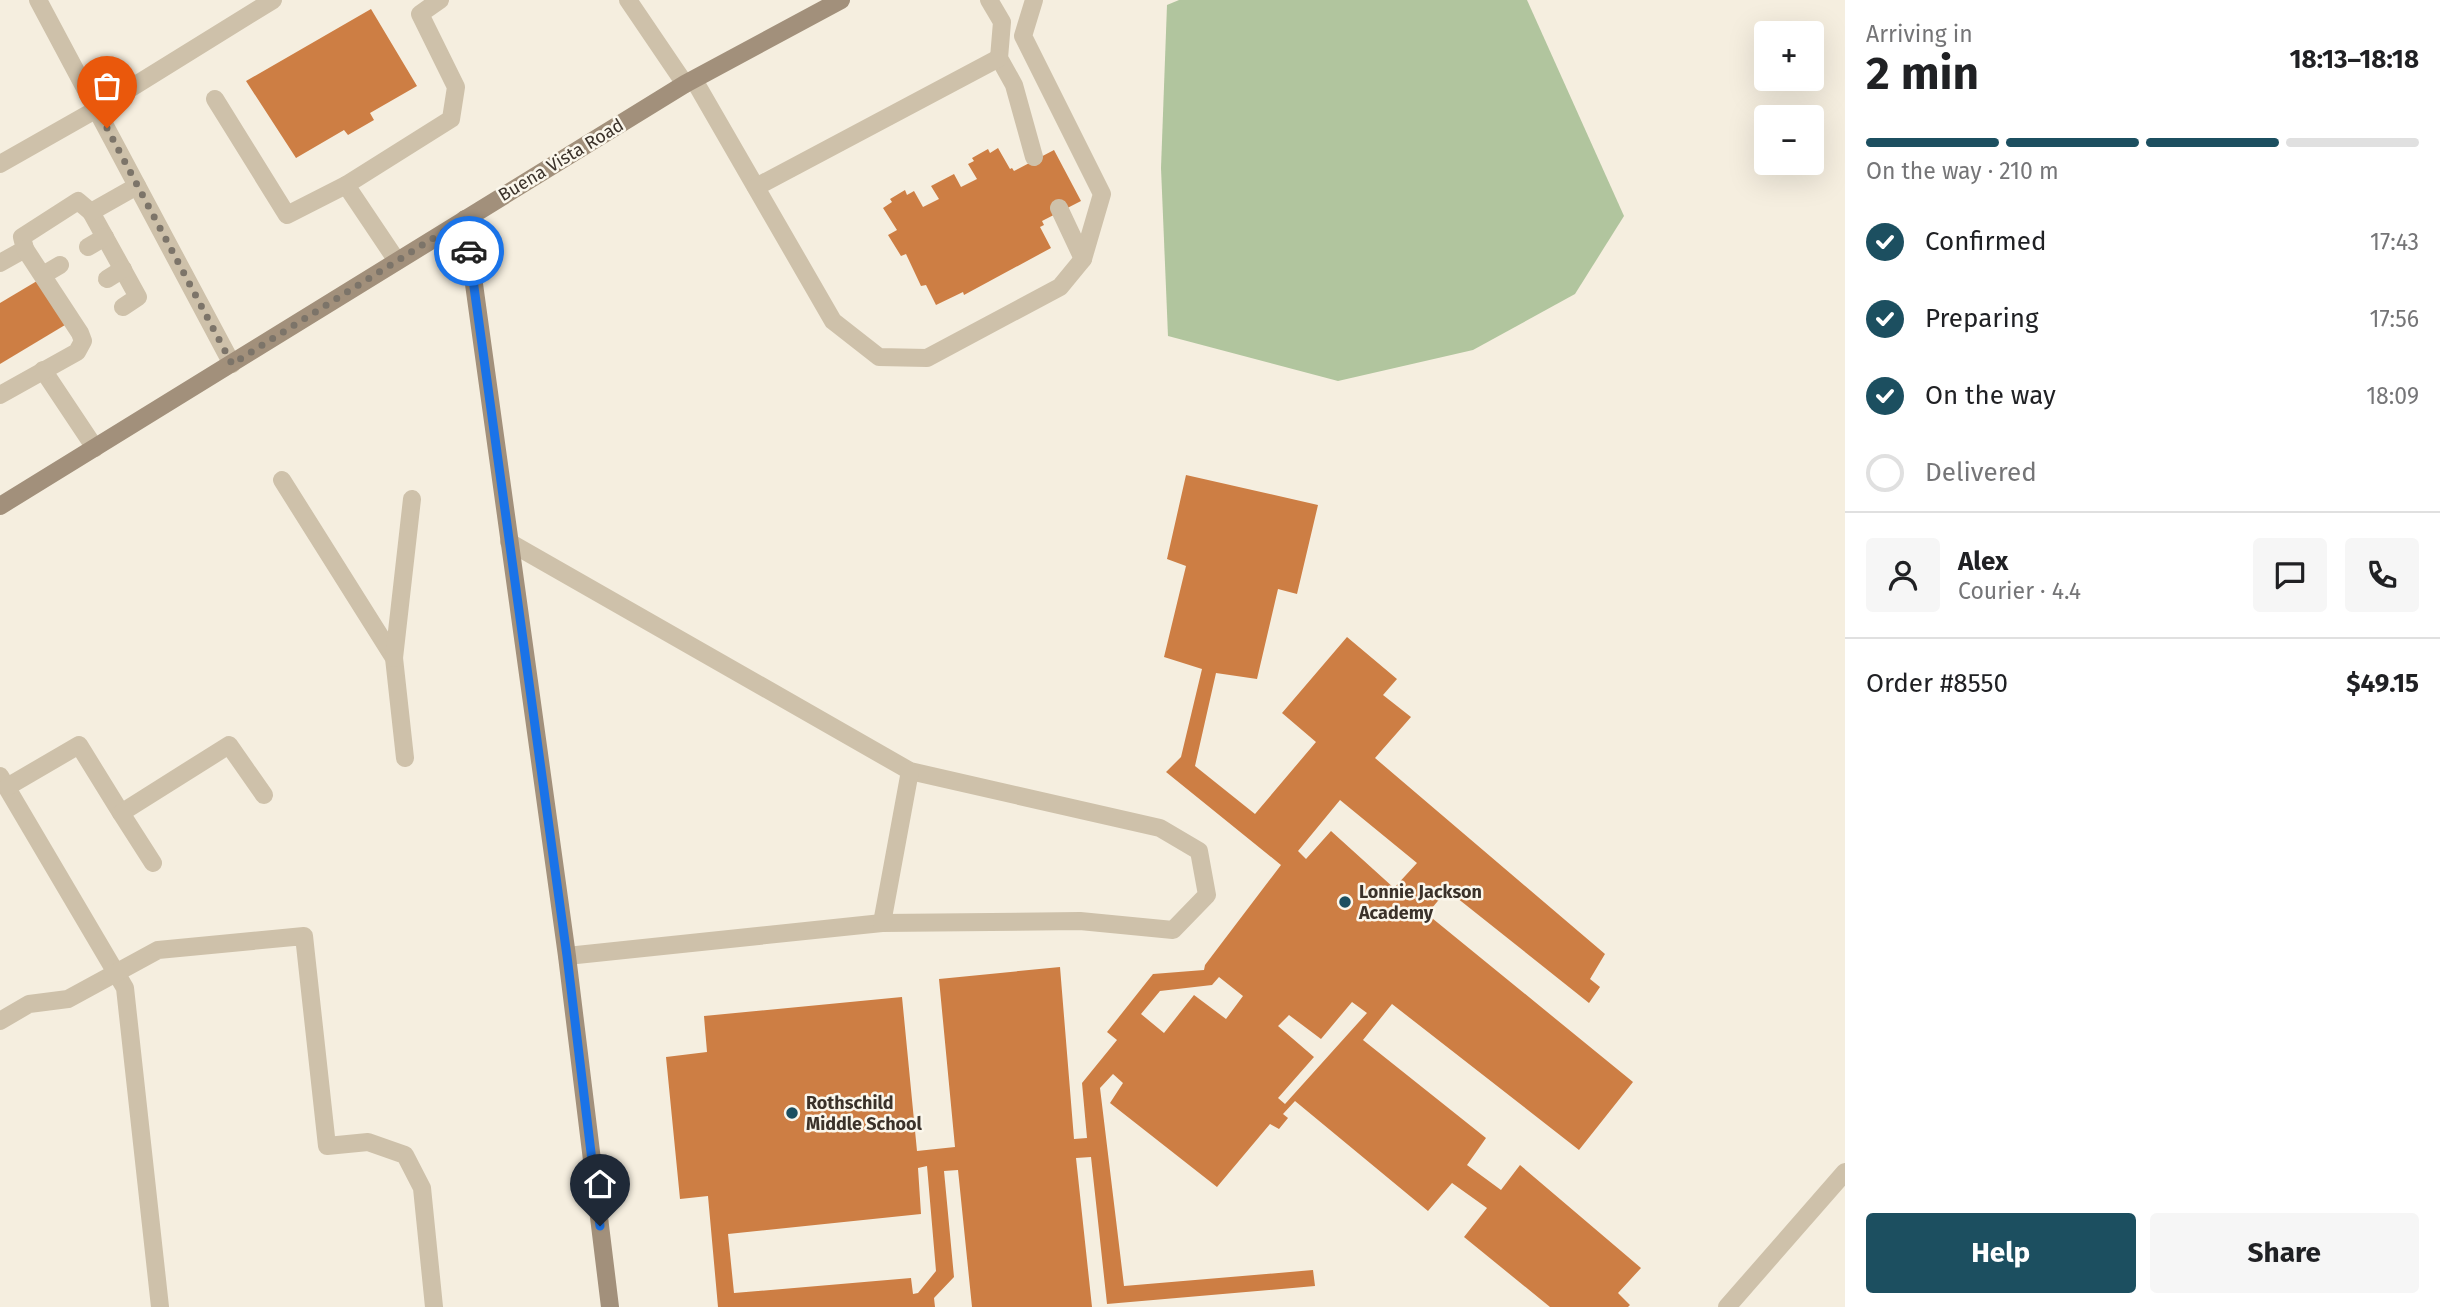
<!DOCTYPE html>
<meta charset="utf-8">
<style>
:root{--surface:#fff;--page:#f6f6f6;--text:#202124;--muted:#757577;--line:#e0e0e0;--accent:#1c4f60}
body{margin:0;font-family:"Fira Sans",sans-serif;background:var(--page);color:var(--text);height:100vh;display:flex;flex-direction:column;font-size:26px;white-space:nowrap}
*{box-sizing:border-box;margin:0}
p{font-size:23px;color:var(--muted)}
.icon{flex:none;width:38px;height:38px;fill:none;stroke:currentColor;stroke-width:2;stroke-linecap:round;stroke-linejoin:round}
.map{position:relative;flex:1;overflow:hidden}
.drawer{display:flex;flex-direction:column;background:var(--surface);width:595px}
.drawer>*{flex:none}
.fabs{position:absolute;left:1754px;top:21px;display:grid;gap:14px}
.fabs a{display:grid;place-items:center;width:70px;height:70px;border-radius:7px;background:var(--surface);box-shadow:0 7px 28px #0002;font-size:35px}
.pin{position:absolute;display:grid;place-items:center;width:60px;height:60px;color:#fff;margin:-72px -30px;border-radius:50% 50% 50% 0;rotate:-45deg;box-shadow:0 0 7px #0007}
.pin .icon{rotate:45deg}
.courier{position:absolute;display:grid;place-items:center;width:70px;height:70px;margin:-35px;border:5px solid #1a73e8;border-radius:50%;background:#fff;color:#222;box-shadow:0 2px 9px #0007}
.head em{font-style:normal;font-weight:700}
.head div{display:flex;flex-direction:column-reverse}
.head{display:flex;align-items:center;justify-content:space-between;height:119px;padding:0 21px}
h1{font-size:46px;font-weight:700;line-height:52px}
.bar{display:grid;grid-template-columns:repeat(4,1fr);gap:10px 7px;align-content:center;height:84px;padding:0 21px}
.bar i{height:9px;border-radius:5px;background:var(--line)}
.bar .active{background:var(--accent)}
.bar p{grid-column:span 4}
.line{display:flex;align-items:center;gap:18px;padding:0 21px;border-top:2px solid var(--line)}
.line div{flex:1}
.round{display:grid;place-items:center;flex:none;width:74px;height:74px;border-radius:7px;background:var(--page)}
ol{padding:0 21px;list-style:none}
li{display:flex;align-items:center;gap:21px;height:77px}
li p{margin-inline-start:auto}
li .icon{padding:7px;border-radius:50%;background:var(--accent);color:#fff;stroke-width:4}
li:last-child{color:var(--muted)}
li i{width:38px;height:38px;border:4px solid var(--line);border-radius:50%}
.action{display:flex;gap:14px;margin-top:auto;padding:14px 21px}
.action a{flex:1;height:80px;border-radius:7px;background:var(--accent);color:#fff;font-size:28px;font-weight:700;line-height:80px;text-align:center}
.action a+a{background:var(--page);color:var(--text)}
main{display:flex;flex:1;min-height:0}
.map>svg:first-child{display:block}
.green{fill:#b1c59e}
.building{fill:#cd7e44;fill-rule:evenodd}
.lines{fill:none;stroke-linecap:round;stroke-linejoin:round}
.lane{stroke:#cec1aa;stroke-width:18}
.street{stroke:#cec1aa;stroke-width:18}
.secondary{stroke:#a2907b;stroke-width:18}
.done{stroke:#7c7469;stroke-width:7;stroke-dasharray:0 12.6}
.route{stroke:#1a73e8;stroke-width:9}
.poi-dot{fill:#1c4f60;stroke:#fbf7ec;stroke-width:2.5}
.labels{text-anchor:middle;dominant-baseline:central;stroke-width:5;stroke-linejoin:round;paint-order:stroke}
.street-label{font-size:18px;fill:#3b322a;stroke:#fbf7ec}
.poi-label{font-size:18px;font-weight:bold;fill:#3b322a;stroke:#fbf7ec;text-anchor:start}
</style>
<main>
<div class="map">
<svg width="1845" height="1307" viewBox="0 0 1845 1307">
<rect width="100%" height="100%" fill="#f5eedf"/>
<path class="green" d="M 1179,0 L 1527,0 L 1624,216 L 1575,294 L 1473,350 L 1338,381 L 1168,336 L 1161,168 L 1167,5 Z"/>
<g class="building">
<path d="M 371,9 L 417,86 L 370,113 L 374,120 L 348,135 L 344,130 L 296,158 L 246,81 Z"/>
<path d="M 998,148 L 1010,169 L 1012,168 L 1014,171 L 1054,150 L 1081,201 L 1042,221 L 1044,225 L 1040,227 L 1051,248 L 964,295 L 963,292 L 936,305 L 926,285 L 921,286 L 906,254 L 901,256 L 888,235 L 897,230 L 883,208 L 892,202 L 890,199 L 905,190 L 907,195 L 914,191 L 923,207 L 939,199 L 931,186 L 954,174 L 961,187 L 977,179 L 968,164 L 974,161 L 972,158 L 988,149 L 990,153 Z"/>
<path d="M 42,278 L 70,322 L 0,364 L 0,303 Z"/>
<path d="M 1186,475 L 1318,505 L 1297,594 L 1278,589 L 1257,679 L 1216,673 L 1195,766 L 1255,814 L 1316,742 L 1282,713 L 1347,637 L 1397,679 L 1383,695 L 1411,717 L 1375,758 L 1605,954 L 1590,979 L 1600,987 L 1589,1003 L 1447,890 L 1427,914 L 1633,1082 L 1579,1150 L 1392,1004 L 1363,1040 L 1486,1138 L 1467,1165 L 1501,1190 L 1520,1165 L 1641,1268 L 1618,1293 L 1630,1305 L 1628,1307 L 1550,1307 L 1464,1237 L 1487,1208 L 1452,1183 L 1428,1211 L 1295,1101 L 1283,1114 L 1288,1118 L 1279,1129 L 1270,1124 L 1217,1187 L 1110,1103 L 1123,1083 L 1113,1074 L 1100,1088 L 1124,1286 L 1313,1270 L 1315,1286 L 1107,1304 L 1091,1157 L 1076,1158 L 1092,1307 L 972,1307 L 958,1170 L 944,1171 L 954,1277 L 934,1298 L 935,1307 L 718,1307 L 708,1196 L 680,1199 L 666,1057 L 707,1052 L 704,1016 L 902,997 L 917,1151 L 955,1147 L 939,979 L 1060,967 L 1074,1139 L 1087,1138 L 1082,1083 L 1117,1040 L 1107,1032 L 1153,974 L 1204,970 L 1205,965 L 1281,865 L 1166,772 L 1181,757 L 1202,669 L 1164,657 L 1186,566 L 1167,559 ZM 1340,800 L 1417,863 L 1394,888 L 1331,831 L 1306,859 L 1298,851 ZM 1219,977 L 1243,996 L 1226,1019 L 1194,995 L 1164,1033 L 1141,1014 L 1160,991 L 1212,985 ZM 1352,1002 L 1367,1013 L 1285,1104 L 1278,1098 L 1314,1057 L 1278,1026 L 1289,1015 L 1321,1039 ZM 927,1166 L 936,1271 L 918,1293 L 913,1294 L 911,1278 L 734,1293 L 728,1234 L 921,1214 L 918,1168 Z"/>
</g>
<g class="lines">
<g class="lane">
<path d="M 38,0 L 232,364"/>
<path d="M 989,0 L 1002,22 L 999,58 L 1014,85 L 1034,157"/>
<path d="M 694,80 L 833,321 L 879,357 L 927,358 L 1060,287 L 1083,259 L 1102,194 L 1023,36 L 1034,0"/>
<path d="M 215,99 L 287,215 L 346,185 L 397,261"/>
<path d="M 0,164 L 97,109 L 273,0"/>
<path d="M 346,185 L 451,119 L 456,87 L 420,14 L 440,0"/>
<path d="M 756,187 L 999,58"/>
<path d="M 1059,208 L 1083,259"/>
<path d="M 91,212 L 138,297 L 123,307"/>
<path d="M 88,247 L 105,237"/>
<path d="M 0,263 L 25,249 L 22,237 L 78,201 L 91,212 L 137,186"/>
<path d="M 43,275 L 60,265"/>
<path d="M 107,279 L 123,269"/>
<path d="M 43,370 L 95,448"/>
<path d="M 0,395 L 77,352 L 83,341 L 80,333 L 25,249"/>
<path d="M 282,480 L 394,658 L 405,758"/>
<path d="M 509,542 L 910,771 L 1160,828 L 1199,851 L 1207,895 L 1173,930 L 1080,921 L 882,923 L 567,956"/>
<path d="M 394,658 L 412,499"/>
<path d="M 0,776 L 125,988 L 160,1307"/>
<path d="M 7,787 L 79,745 L 121,813"/>
<path d="M 153,863 L 121,813 L 229,745 L 264,795"/>
<path d="M 882,923 L 910,771"/>
<path d="M 0,1021 L 29,1004 L 68,999 L 158,950 L 304,936 L 327,1146 L 368,1142 L 405,1155 L 422,1188 L 434,1307"/>
<path d="M 1727,1307 L 1845,1172"/>
</g>
<path class="street" d="M 628,0 L 685,84"/>
<g class="secondary">
<path d="M 465,219 L 567,956 L 610,1307"/>
<path d="M 0,506 L 685,84 L 841,0"/>
</g>
</g>
<g class="lines">
<path class="done" d="M 107,128 L 232,364 L 464,219 L 469,251"/>
<path class="route" d="M 469,251 L 567,956 L 600,1226"/>
</g>
<g class="poi-dot">
<circle cx="1345" cy="902" r="7"/>
<circle cx="792" cy="1113" r="7"/>
</g>
<g class="labels">
<g class="street-label">
<text transform="translate(561 160) rotate(-31)">Buena Vista Road</text>
</g>
<g class="poi-label">
<text x="1359" y="892">Lonnie Jackson<tspan x="1359" dy="21">Academy</tspan></text>
<text x="806" y="1103">Rothschild<tspan x="806" dy="21">Middle School</tspan></text>
</g>
</g>
</svg>
<div class="fabs">
<a>+</a>
<a>−</a>
</div>
<div class="pin" style="left:107px;top:128px;background:#ea580c"><svg class="icon" aria-label="bag" viewBox="0 0 24 24"><path d="M5 8h14l-1 12H6zM9 8a3 3 0 0 1 6 0"/></svg></div>
<div class="pin" style="left:600px;top:1226px;background:#1f2937"><svg class="icon" aria-label="home" viewBox="0 0 24 24"><path d="M3 11l9-7 9 7M6 9v11h12V9"/></svg></div>
<div class="courier" style="left:469px;top:251px"><svg class="icon" aria-label="car" viewBox="0 0 24 24"><path d="M5 17H2v-5l4-1 3-4h7l3 4 3 1v5h-3M9 17h6M6 11h13"/><circle cx="7" cy="17" r="2"/><circle cx="17" cy="17" r="2"/></svg></div>
</div>
<section class="drawer">
<div class="head"><div><h1>2 min</h1><p>Arriving in</p></div><em>18:13–18:18</em></div>
<div class="bar"><i class="active"></i><i class="active"></i><i class="active"></i><i></i><p>On the way · 210 m</p></div>
<ol>
<li><svg class="icon" aria-label="check" viewBox="0 0 24 24"><path d="M5 12l5 5 9-10"/></svg>Confirmed<p>17:43</p></li>
<li><svg class="icon" aria-label="check" viewBox="0 0 24 24"><path d="M5 12l5 5 9-10"/></svg>Preparing<p>17:56</p></li>
<li><svg class="icon" aria-label="check" viewBox="0 0 24 24"><path d="M5 12l5 5 9-10"/></svg>On the way<p>18:09</p></li>
<li><i></i>Delivered</li>
</ol>
<div class="line" style="height:126px"><a class="round"><svg class="icon" aria-label="person" viewBox="0 0 24 24"><circle cx="12" cy="8" r="4"/><path d="M4 21q1-7 8-7t8 7"/></svg></a><div><b>Alex</b><p>Courier · 4.4</p></div><a class="round"><svg class="icon" aria-label="chat" viewBox="0 0 24 24"><path d="M4 5h16v11H9l-5 4z"/></svg></a><a class="round"><svg class="icon" aria-label="phone" viewBox="0 0 24 24"><path d="M5 4h4l2 5-3 2q2 4 5 5l2-3 5 2v4C11 20 4 13 5 4z"/></svg></a></div>
<div class="line" style="height:91px"><div>Order #8550</div><b>$49.15</b></div>
<div class="action"><a>Help</a><a>Share</a></div>
</section>
</main>
